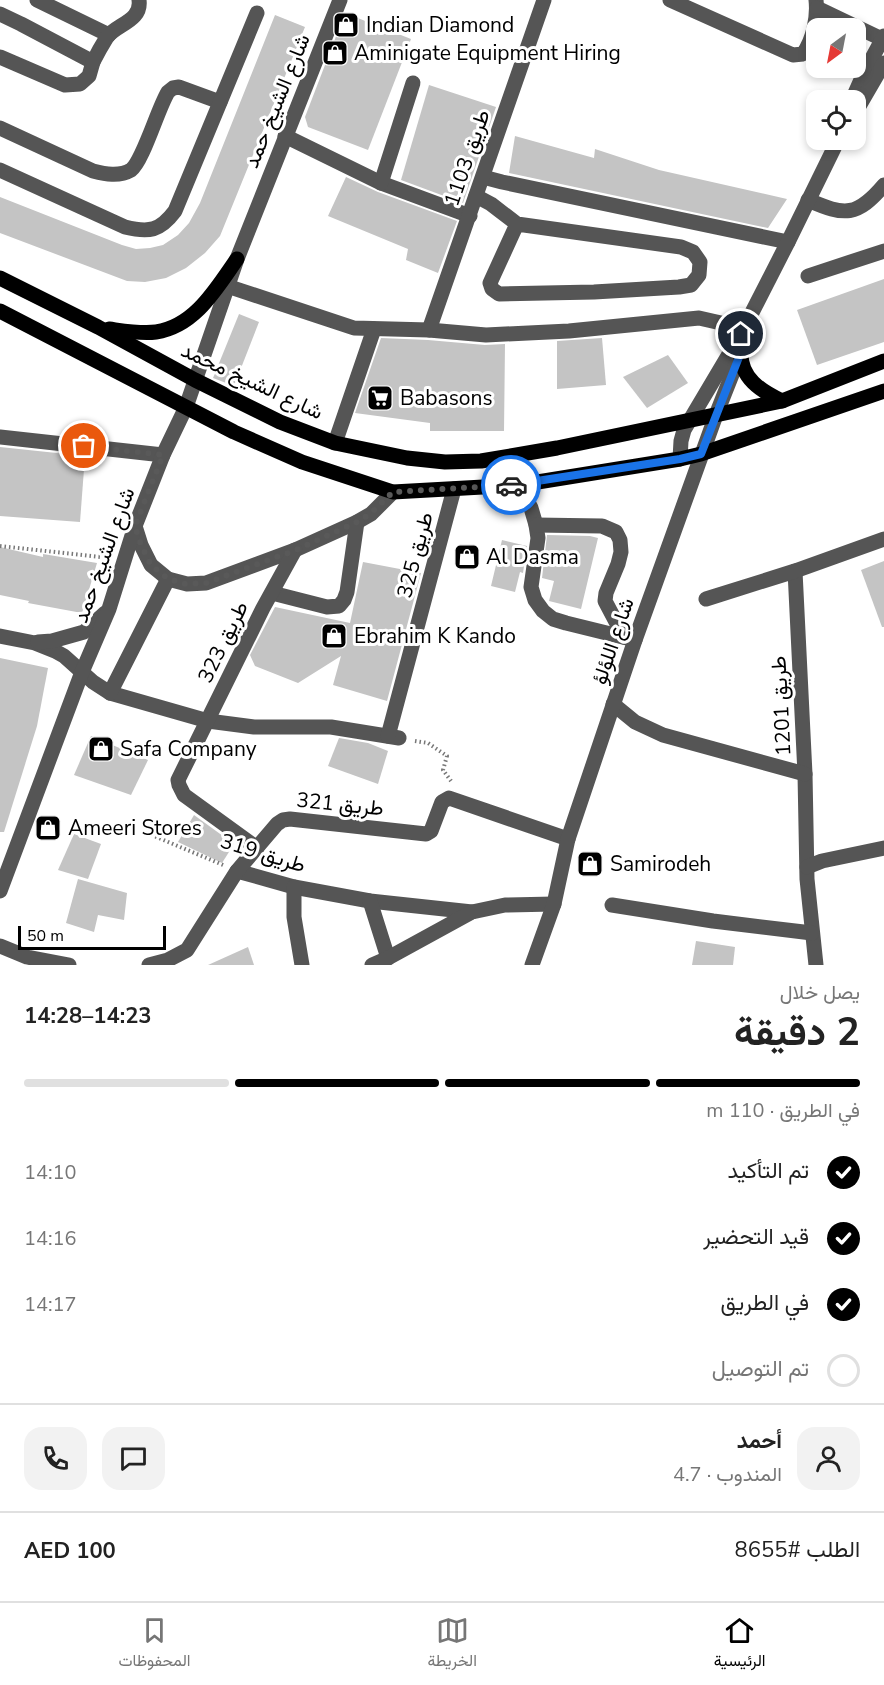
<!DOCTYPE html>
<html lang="ar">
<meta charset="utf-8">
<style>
:root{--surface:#fff;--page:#f2f2f2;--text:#222;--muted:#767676;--line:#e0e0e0;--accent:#000}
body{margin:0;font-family:"Nunito Sans",Vazirmatn,sans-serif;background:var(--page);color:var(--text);direction:rtl;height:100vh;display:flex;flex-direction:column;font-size:22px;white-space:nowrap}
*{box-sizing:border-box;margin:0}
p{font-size:20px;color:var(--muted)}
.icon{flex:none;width:33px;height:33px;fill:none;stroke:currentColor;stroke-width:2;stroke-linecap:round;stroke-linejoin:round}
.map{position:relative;height:965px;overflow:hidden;direction:ltr}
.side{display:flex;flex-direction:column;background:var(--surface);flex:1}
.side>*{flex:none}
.needle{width:39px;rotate:212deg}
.fabs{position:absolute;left:806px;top:18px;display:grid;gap:12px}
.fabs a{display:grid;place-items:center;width:60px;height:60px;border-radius:12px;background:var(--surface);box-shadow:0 3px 9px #0003;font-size:30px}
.scale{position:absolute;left:18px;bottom:15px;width:148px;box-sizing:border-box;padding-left:6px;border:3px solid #000;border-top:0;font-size:16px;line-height:21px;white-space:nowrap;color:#000;-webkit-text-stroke:4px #fff;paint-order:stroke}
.pin{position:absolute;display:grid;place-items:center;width:51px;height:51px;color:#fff;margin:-26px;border:3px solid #fff;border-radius:50%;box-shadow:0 2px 6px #0007}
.courier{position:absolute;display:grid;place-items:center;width:60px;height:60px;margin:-30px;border:4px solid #1a73e8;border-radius:50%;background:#fff;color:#222;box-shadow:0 2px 8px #0007}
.headline em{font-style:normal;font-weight:700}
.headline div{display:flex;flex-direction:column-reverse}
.headline{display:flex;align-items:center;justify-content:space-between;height:102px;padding:0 24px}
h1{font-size:39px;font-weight:700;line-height:45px}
.bar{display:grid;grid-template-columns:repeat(4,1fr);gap:9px 6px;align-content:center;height:72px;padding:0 24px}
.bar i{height:8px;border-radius:4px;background:var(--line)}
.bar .current{background:var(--accent)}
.bar p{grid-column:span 4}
.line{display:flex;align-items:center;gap:15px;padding:0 24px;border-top:2px solid var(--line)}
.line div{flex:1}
.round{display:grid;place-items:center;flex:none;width:63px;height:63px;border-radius:18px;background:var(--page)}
ol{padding:0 24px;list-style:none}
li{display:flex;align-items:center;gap:18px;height:66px}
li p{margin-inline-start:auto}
li .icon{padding:6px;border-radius:50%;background:var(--accent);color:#fff;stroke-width:4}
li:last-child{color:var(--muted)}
li i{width:33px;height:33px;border:3px solid var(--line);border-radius:50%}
.tabs{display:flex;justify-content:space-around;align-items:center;height:84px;border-top:2px solid var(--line);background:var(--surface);font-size:16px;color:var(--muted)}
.tabs a{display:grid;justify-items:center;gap:3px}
.tabs .current{color:var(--accent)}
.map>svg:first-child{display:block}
.building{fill:#c4c4c4}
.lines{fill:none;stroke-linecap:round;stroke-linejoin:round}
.path{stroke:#777;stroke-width:4;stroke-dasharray:1.5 3;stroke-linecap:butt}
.minor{stroke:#555;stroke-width:15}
.major{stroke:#000;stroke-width:15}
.done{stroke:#595959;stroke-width:6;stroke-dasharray:0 10.8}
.route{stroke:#1a73e8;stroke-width:8}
.labels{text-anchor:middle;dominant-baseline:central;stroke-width:6;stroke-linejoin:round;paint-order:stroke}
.poi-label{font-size:21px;fill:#000;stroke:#fff;text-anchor:start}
.street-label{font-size:21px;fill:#000;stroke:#fff}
</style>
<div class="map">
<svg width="884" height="965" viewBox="0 0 884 965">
<rect width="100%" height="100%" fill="#fff"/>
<g class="building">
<path d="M 345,13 L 411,39 L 368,150 L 308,127 L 305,117 Z"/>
<path d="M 275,15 L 305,27 L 220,236 L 205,253 L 186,268 L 166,278 L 145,282 L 127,281 L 0,233 L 0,197 L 122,245 L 136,249 L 150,248 L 163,245 L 178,235 L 189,223 L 200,203 Z"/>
<path d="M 429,85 L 496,107 L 463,203 L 401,180 Z"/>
<path d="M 515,136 L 594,158 L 595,149 L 659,170 L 787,199 L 768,228 L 509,173 Z"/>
<path d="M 346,177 L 378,192 L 457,221 L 438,273 L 406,260 L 408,249 L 328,216 Z"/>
<path d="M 884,279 L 884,342 L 817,365 L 797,310 Z"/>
<path d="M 239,314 L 259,322 L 234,386 L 213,378 Z"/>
<path d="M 381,338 L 428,340 L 485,345 L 505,344 L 504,431 L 430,431 L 430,423 L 355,413 Z"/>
<path d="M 602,338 L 606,385 L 557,389 L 557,341 Z"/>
<path d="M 668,355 L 688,383 L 647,408 L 623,377 Z"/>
<path d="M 0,447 L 85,456 L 80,522 L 0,516 Z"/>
<path d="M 547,535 L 590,536 L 598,538 L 581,609 L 549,601 L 554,581 L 542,578 Z"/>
<path d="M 502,540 L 527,546 L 523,573 L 520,572 L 515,592 L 491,586 Z"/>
<path d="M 0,547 L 43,557 L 43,554 L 97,563 L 82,613 L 28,603 L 29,601 L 0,595 Z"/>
<path d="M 884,561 L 884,627 L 882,627 L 861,570 Z"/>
<path d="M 363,562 L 421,573 L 387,701 L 333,685 L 341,656 L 298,683 L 255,666 L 250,655 L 275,607 L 350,623 Z"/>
<path d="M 0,658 L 48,668 L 37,726 L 4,832 L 0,832 Z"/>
<path d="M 91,736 L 148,760 L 131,795 L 74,775 Z"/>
<path d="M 339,738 L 368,743 L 388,751 L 378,784 L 328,766 Z"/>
<path d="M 194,815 L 234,844 L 222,863 L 178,842 Z"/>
<path d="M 74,834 L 101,844 L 88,879 L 58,870 Z"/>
<path d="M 78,879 L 127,893 L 124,920 L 98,915 L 94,932 L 66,923 Z"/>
<path d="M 696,941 L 735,947 L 733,965 L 692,965 Z"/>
<path d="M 248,947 L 254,965 L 208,965 Z"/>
</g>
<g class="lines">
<g class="path">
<path d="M 0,546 L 110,558"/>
<path d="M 415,741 L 428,743 L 447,756 L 443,770 L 451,781"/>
<path d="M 147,833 L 223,865"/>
</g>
<g class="minor">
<path d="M 37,0 L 109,35"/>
<path d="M 670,0 L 793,55 L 803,54 C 813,40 818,18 816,0"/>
<path d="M 817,8 L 882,39"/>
<path d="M 0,14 L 21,24 L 93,62 L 89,76 L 80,84 L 65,85 L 0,57"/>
<path d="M 93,62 C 97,54 102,45 107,37 C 117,24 142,21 139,0"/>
<path d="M 852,100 L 864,73 L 884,36"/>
<path d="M 855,113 L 884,63"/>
<path d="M 0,128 L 93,171 C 105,174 119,177 131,170 C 143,161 158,108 168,92 L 173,88 L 179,87 L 220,102"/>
<path d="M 285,136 L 381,183 L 470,216"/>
<path d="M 0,170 L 125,227 C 149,233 160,231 175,211 L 257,13"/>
<path d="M 483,177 L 502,182 L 788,242"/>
<path d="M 381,183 L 413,83"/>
<path d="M 476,196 L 491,204 L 517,224 L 681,247 L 693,252 L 700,262 L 699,275 L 691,285 L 679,287 L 594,292 L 499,294 L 492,289 L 490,283 L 517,224"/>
<path d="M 808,200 C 845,216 857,217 884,185"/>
<path d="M 808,276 L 884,251"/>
<path d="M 227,286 L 354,328 L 429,330 L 486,335 L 569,331 L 699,318 L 721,323 L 741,334"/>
<path d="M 429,330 L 544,0"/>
<path d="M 0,437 L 163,455"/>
<path d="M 335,443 L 374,329"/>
<path d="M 680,459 L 681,441 L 684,430 L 741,334 L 788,242 L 838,140"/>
<path d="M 519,485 L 531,508 L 536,525 L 538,538 L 531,587 L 535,600 L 543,611 L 553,619 L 566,623 L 635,640"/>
<path d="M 536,525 L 602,526 L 616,532 L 620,540 L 621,552 L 618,564 L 606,593 L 605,601 L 624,637"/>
<path d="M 135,526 L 141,545 L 151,565 L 168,579 L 187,584 L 206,583 L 295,550 L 357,522 L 371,514 L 393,492"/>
<path d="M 795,571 L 805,774 L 807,879 L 816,965"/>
<path d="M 272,593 L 327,607 L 339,606 L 344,600 L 347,592 L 357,522"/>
<path d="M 706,599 L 795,571 L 884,539"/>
<path d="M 0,636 L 35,643 L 55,651 L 64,656 L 93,682 L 110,693 L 208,721 L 254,727 L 331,727 L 399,738"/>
<path d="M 38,642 L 52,641 L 84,632 L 105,613"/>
<path d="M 110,693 L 168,579"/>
<path d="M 613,704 L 635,722 L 663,735 L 805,774"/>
<path d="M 388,736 L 454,489"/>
<path d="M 257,848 L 184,795 L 179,785 L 178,780 L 263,608 L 295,550"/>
<path d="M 807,867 L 822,861 L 884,848"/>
<path d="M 237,871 L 294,887 L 370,901 L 472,912"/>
<path d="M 294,887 L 294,917 L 302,965"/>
<path d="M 0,891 L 82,672 L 109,609 L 135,526 L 163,455 L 186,407 L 237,259 L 340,0"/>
<path d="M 370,901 L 388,958"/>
<path d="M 612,905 L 713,921 L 812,933"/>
<path d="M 0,946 L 27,957 L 69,965"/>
<path d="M 149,965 L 168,960 L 187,950 L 237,871 L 277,824 L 283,820 L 290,819 L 426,834 L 431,831 L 442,802 L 449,798 L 568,839"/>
<path d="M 372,965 L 388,958 L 472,912 L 505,905 L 554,904"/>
<path d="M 532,965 L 554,904 L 568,839 L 635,640 L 716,415 L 741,352 L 741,334"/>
</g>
<g class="major">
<path d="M 0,278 L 98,327 L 195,380 L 280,422 L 335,443 L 407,458 L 445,462 L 481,461 L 557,448 L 782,401 L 884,361"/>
<path d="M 0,311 L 234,432 L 302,462 L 393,492 L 519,485 L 680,459 L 701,454 L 884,391"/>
<path d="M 109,329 C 124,331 141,334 156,332 C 195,326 216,289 237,259"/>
<path d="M 741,352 C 740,378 761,391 782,401"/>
</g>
</g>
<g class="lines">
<path class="done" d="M 84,446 L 163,455 L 135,526 L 141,545 L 151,565 L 168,579 L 186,584 L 206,583 L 296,550 L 357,522 L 370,514 L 393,492 L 511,485"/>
<path class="route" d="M 511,485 L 680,459 L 701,454 L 741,352 L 741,334"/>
</g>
<defs>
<g id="shop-square" transform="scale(1.35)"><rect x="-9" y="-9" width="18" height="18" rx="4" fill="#000" stroke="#fff"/><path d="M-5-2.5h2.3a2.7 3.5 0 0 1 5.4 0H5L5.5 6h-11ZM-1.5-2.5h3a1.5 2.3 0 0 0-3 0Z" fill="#fff"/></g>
<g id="supermarket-square" transform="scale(1.35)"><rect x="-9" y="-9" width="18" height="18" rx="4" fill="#000" stroke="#fff"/><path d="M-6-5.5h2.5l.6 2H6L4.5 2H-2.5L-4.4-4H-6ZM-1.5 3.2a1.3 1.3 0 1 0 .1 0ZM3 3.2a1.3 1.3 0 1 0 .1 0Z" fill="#fff"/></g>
</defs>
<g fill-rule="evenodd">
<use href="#shop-square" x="346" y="25"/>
<use href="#shop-square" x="335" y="53"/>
<use href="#supermarket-square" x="380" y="398"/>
<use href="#shop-square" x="467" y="557"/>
<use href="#shop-square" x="334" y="636"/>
<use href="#shop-square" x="101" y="749"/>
<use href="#shop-square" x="48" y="828"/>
<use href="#shop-square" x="590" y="864"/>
</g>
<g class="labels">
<g class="poi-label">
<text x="366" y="25">Indian Diamond</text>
<text x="354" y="53">Aminigate Equipment Hiring</text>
<text x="400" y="398">Babasons</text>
<text x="486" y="557">Al Dasma</text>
<text x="354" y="636">Ebrahim K Kando</text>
<text x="120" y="749">Safa Company</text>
<text x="68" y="828">Ameeri Stores</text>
<text x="610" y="864">Samirodeh</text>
</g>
<g class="street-label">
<text transform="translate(277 101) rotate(-68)">شارع الشيخ حمد</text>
<text transform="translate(467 158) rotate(-71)">طريق 1103</text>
<text transform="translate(252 381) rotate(25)">شارع الشيخ محمد</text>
<text transform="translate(104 555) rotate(-70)">شارع الشيخ حمد</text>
<text transform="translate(415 555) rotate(-75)">طريق 325</text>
<text transform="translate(613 641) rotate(-71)">شارع اللؤلؤ</text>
<text transform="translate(223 642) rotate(-64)">طريق 323</text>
<text transform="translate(781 706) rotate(-93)">طريق 1201</text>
<text transform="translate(340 804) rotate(6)">طريق 321</text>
<text transform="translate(263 853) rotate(17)">طريق 319</text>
</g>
</g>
</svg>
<div class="fabs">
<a><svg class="needle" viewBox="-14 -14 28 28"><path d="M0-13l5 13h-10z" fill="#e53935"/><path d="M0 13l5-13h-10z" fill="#767676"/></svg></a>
<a><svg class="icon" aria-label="locate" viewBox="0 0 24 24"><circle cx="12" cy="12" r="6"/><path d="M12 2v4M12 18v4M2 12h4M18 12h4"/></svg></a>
</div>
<div class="scale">50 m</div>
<div class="pin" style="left:84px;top:446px;background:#ea580c"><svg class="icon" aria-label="bag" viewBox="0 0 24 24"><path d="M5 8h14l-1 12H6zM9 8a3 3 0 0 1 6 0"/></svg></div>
<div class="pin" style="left:741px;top:334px;background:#1f2937"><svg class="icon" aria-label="home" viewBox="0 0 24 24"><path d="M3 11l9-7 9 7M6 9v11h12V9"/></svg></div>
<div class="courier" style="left:511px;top:485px"><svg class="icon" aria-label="car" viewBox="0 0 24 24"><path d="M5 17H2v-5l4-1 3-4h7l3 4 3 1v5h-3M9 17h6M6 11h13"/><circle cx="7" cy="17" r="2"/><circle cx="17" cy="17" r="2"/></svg></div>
</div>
<section class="side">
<div class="headline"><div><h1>2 دقيقة</h1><p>يصل خلال</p></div><em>14:23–14:28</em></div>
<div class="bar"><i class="current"></i><i class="current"></i><i class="current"></i><i></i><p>في الطريق · 110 m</p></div>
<ol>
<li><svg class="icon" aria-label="check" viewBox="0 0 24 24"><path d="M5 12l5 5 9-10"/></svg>تم التأكيد<p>14:10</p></li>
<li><svg class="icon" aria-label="check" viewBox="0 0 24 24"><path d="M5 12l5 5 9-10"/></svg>قيد التحضير<p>14:16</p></li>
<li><svg class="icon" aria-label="check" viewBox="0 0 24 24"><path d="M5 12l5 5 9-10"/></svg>في الطريق<p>14:17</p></li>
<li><i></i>تم التوصيل</li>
</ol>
<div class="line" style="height:108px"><a class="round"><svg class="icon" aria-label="person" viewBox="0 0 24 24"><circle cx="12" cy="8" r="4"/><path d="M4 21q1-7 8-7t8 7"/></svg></a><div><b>أحمد</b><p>المندوب · 4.7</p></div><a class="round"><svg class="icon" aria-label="chat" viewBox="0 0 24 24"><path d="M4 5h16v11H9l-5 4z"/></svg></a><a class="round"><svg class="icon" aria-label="phone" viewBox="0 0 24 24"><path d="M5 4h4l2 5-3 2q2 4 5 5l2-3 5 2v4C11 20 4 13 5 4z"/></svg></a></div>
<div class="line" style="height:78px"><div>الطلب #8655</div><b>AED 100</b></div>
</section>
<nav class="tabs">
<a class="current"><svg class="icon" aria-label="home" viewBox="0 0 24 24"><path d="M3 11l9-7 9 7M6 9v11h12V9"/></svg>الرئيسية</a>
<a><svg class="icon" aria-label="map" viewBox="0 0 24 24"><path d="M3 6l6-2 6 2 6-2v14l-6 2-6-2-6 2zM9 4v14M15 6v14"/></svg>الخريطة</a>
<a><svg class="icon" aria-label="saved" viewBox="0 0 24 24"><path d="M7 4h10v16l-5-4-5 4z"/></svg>المحفوظات</a>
</nav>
